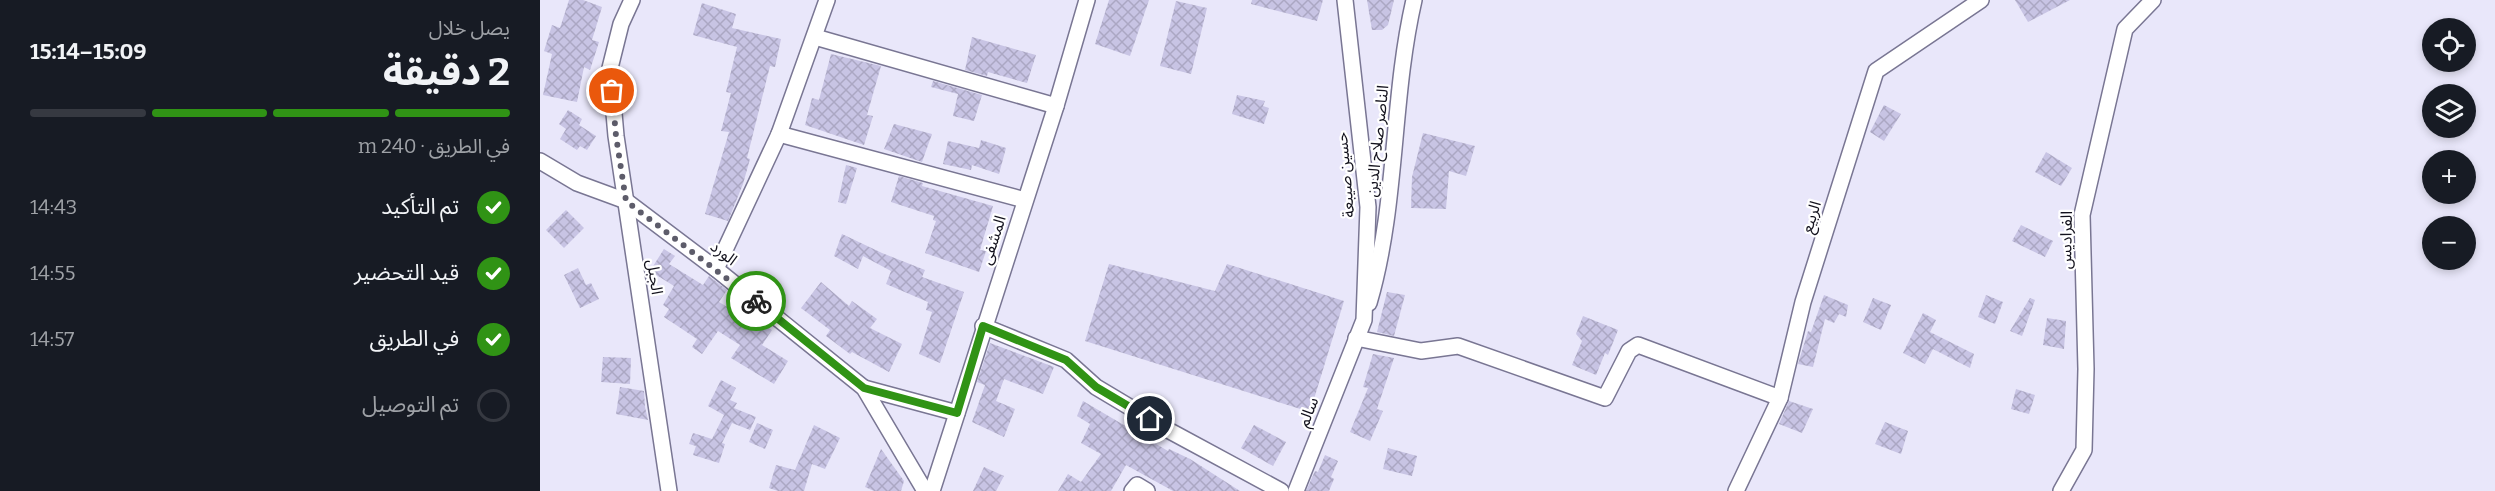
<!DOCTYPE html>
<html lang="ar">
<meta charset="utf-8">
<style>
:root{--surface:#171b24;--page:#20242c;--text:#f1f3f6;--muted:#9ea1a6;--line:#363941;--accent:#309315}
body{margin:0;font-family:Bitter,"Noto Sans Arabic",serif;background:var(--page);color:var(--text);direction:rtl;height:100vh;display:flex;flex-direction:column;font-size:22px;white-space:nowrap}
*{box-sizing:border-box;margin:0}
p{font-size:20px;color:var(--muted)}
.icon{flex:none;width:33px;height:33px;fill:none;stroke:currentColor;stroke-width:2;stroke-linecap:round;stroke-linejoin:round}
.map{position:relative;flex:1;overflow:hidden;direction:ltr}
.details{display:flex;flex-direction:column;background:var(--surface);width:540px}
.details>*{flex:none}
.buttons{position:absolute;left:1882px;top:18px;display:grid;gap:12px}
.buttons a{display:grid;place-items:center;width:54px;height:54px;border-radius:50%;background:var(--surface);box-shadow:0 3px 9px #0003;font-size:30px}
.pin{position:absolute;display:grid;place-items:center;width:51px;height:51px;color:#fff;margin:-26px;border:3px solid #fff;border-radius:50%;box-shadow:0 2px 6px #0007}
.courier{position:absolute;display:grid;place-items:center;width:60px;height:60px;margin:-30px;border:4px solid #309315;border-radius:50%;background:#fff;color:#222;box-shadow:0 2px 8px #0007}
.head em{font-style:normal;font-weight:700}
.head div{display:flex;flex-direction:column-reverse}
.head{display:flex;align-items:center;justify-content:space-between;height:102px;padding:0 30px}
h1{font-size:39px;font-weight:700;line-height:45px}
.bar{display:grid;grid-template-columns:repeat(4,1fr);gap:9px 6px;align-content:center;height:72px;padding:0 30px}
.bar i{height:8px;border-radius:4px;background:var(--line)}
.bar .current{background:var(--accent)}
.bar p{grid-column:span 4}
ol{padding:0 30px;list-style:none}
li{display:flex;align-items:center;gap:18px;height:66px}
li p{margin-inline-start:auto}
li .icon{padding:6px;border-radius:50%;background:var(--accent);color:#fff;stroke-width:4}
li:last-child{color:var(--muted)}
li i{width:33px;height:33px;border:3px solid var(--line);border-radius:50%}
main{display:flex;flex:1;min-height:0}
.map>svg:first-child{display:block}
.building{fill:url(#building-cross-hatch)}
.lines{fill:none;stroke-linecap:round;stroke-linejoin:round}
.minor-casing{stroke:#797693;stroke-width:18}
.minor{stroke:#fff;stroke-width:15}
.done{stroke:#5d5c6a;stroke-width:6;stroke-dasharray:0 10.8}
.route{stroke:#309315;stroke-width:8}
.labels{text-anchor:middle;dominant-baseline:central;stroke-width:4.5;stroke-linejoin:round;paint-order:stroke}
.street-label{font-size:16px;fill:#12111c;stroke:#fff}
</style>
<main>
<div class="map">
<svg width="1955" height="491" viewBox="0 0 1955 491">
<defs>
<pattern id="building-cross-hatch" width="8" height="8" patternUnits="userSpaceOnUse" patternTransform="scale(1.5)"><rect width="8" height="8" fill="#c8c4e4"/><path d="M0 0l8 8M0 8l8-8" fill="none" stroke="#aba7c3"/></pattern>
</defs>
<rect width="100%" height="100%" fill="#e9e7fa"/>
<g class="building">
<path d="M 29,0 L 43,0 L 62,7 L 52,40 L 59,42 L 50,70 L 44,67 L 37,102 L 3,95 L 12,54 L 4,51 L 12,25 L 20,28 Z"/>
<path d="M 569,0 L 609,0 L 590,56 L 555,44 Z"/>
<path d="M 712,0 L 783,0 L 777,21 L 711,4 Z"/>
<path d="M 827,0 L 854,0 L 848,25 L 842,30 L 832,30 Z"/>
<path d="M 1475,0 L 1530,0 L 1488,22 Z"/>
<path d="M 636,1 L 667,8 L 651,74 L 620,66 Z"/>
<path d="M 162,3 L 196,14 L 192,28 L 241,39 L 235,67 L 230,66 L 207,158 L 210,159 L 203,184 L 188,221 L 165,214 L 189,132 L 181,131 L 191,93 L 186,92 L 197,47 L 153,35 Z"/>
<path d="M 432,37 L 496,55 L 487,83 L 448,72 L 447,76 L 425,70 Z"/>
<path d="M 291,54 L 341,66 L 327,115 L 333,116 L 324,145 L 265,125 L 272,98 L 279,100 Z"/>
<path d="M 393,81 L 442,95 L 434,121 L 413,116 L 418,94 L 391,87 Z"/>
<path d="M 697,95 L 725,101 L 723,106 L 729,108 L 724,124 L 692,114 Z"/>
<path d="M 1344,105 L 1361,114 L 1344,141 L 1330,132 Z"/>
<path d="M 28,110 L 42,119 L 39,125 L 56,136 L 47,150 L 40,146 L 37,150 L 20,139 L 26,129 L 19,124 Z"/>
<path d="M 354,124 L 392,134 L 382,162 L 344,149 Z"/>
<path d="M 883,133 L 935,146 L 926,176 L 909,171 L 906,209 L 871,208 L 872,177 Z"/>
<path d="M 441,140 L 466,148 L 459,174 L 432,165 L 431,170 L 403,164 L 408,141 L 439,148 Z"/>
<path d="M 1506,152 L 1532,168 L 1521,186 L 1495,172 Z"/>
<path d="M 306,165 L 317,168 L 306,204 L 298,202 Z"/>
<path d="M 359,176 L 383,183 L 382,186 L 453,206 L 440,250 L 446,251 L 439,272 L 385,253 L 396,221 L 393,220 L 394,216 L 351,202 Z"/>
<path d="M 26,210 L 44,228 L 24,248 L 6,230 Z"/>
<path d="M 1481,225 L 1513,241 L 1505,257 L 1472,241 Z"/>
<path d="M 302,234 L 342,253 L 385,270 L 382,277 L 424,292 L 400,363 L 379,354 L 392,312 L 386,310 L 388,302 L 346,284 L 351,271 L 323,256 L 318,269 L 294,256 Z"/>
<path d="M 124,249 L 135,256 L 129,264 L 163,285 L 169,276 L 187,290 L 179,302 L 213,323 L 215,320 L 232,330 L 222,345 L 248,361 L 234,384 L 191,358 L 200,345 L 178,331 L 162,354 L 152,347 L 157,339 L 124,317 L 129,309 L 123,305 L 134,286 L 110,271 Z"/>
<path d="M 569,264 L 675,291 L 687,264 L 804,301 L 770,412 L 545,341 Z"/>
<path d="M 38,268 L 46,285 L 51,283 L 59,299 L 40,308 L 24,275 Z"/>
<path d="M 281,282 L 309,306 L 312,301 L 337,319 L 330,328 L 362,344 L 349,372 L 312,352 L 310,354 L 286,336 L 290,330 L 261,308 Z"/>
<path d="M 847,292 L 865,295 L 854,336 L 837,332 Z"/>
<path d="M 1284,295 L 1308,305 L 1306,317 L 1299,314 L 1294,323 L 1285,319 L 1273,367 L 1258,364 L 1268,331 L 1271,332 Z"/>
<path d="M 1446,295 L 1463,302 L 1455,324 L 1438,317 Z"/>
<path d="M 1333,298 L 1351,305 L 1341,330 L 1323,322 Z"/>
<path d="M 1490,298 L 1495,300 L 1482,336 L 1470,331 Z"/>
<path d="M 1383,313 L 1396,320 L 1390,332 L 1434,354 L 1430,368 L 1393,349 L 1385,364 L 1363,353 Z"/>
<path d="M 1043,316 L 1078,330 L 1068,355 L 1065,353 L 1056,375 L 1032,365 L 1042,341 L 1036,334 Z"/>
<path d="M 1507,318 L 1526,321 L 1524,349 L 1503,345 Z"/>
<path d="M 450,343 L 514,367 L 503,394 L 464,379 L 456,401 L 475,409 L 464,437 L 432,422 L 445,385 L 437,382 Z"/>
<path d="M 833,354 L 854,358 L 837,409 L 843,411 L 830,441 L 810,432 L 828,388 L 823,387 Z"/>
<path d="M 63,357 L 91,358 L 90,384 L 61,382 Z"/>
<path d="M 181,380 L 196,388 L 190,400 L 197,403 L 194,408 L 216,417 L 210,430 L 192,423 L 182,443 L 185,444 L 179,463 L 153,455 L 156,446 L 149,444 L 153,433 L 172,439 L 184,415 L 168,406 Z"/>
<path d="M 80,387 L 104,391 L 105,407 L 108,420 L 76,414 Z"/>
<path d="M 1476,389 L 1495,395 L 1489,414 L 1471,409 Z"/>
<path d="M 543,401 L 628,451 L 629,449 L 650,459 L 700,491 L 633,491 L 586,465 L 571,491 L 518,491 L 528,474 L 541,482 L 561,454 L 541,443 L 550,424 L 537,416 Z"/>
<path d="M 1249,401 L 1273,409 L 1262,433 L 1239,424 Z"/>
<path d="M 1345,422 L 1368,431 L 1361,454 L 1335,444 Z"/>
<path d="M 217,423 L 233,430 L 225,449 L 209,442 Z"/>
<path d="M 274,425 L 300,438 L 285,469 L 272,464 L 264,491 L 238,491 L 229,488 L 236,465 L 255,470 Z"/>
<path d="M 714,425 L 746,442 L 733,466 L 701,448 Z"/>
<path d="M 848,448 L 877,456 L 872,476 L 843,469 Z"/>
<path d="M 341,449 L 364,481 L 361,491 L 334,491 L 325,487 Z"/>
<path d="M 785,455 L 798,461 L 791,477 L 794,479 L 789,491 L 766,491 L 775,471 L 778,472 Z"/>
<path d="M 444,467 L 464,476 L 456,491 L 433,491 Z"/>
</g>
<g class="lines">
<g class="minor-casing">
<g id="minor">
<path d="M 92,0 L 81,24 L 70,68 L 76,136 L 129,491"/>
<path d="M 275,37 L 516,106"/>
<path d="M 239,134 L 485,200"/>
<path d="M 0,161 L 37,183 L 86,201 L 176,269 L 324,388 L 385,491"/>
<path d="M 176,269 L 239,134 L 287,0"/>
<path d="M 829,303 C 858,204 851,100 874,0"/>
<path d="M 443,326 L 526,360 L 556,387 L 628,430 L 741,491"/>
<path d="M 816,338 L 881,351 L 918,346 L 1065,398 L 1089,351 L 1098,345 L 1240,398"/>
<path d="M 324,388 L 417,413"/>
<path d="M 392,491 L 516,106 L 547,0"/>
<path d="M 592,491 L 597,485 L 607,491"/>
<path d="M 756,491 L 824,320 L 828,207 L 805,0"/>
<path d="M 1196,491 L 1240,398 L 1263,302 L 1336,71 L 1441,0"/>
<path d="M 1521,491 L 1544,450 L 1546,369 L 1542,215 L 1585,29 L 1613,0"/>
</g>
</g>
<use href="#minor" class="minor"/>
</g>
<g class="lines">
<path class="done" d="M 72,91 L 76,136 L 86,201 L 216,301"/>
<path class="route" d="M 216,301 L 324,388 L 417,413 L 443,326 L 526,360 L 556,387 L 610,419"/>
</g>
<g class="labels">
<g class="street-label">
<text transform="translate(837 141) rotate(-84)">الناصر صلاح الدين</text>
<text transform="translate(805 175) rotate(-95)">حسين صيبعة</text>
<text transform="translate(1271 217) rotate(-72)">الربيع</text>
<text transform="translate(453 240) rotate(-72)">المشفى</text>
<text transform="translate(1526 240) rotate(-89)">الفراديس</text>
<text transform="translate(184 253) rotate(38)">الورد</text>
<text transform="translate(115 277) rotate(82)">الجبل</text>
<text transform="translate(768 412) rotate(-68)">سالم</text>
</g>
</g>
</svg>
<div class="buttons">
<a><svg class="icon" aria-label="locate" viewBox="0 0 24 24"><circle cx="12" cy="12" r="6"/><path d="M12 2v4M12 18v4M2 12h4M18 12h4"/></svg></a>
<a><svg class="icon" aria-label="layers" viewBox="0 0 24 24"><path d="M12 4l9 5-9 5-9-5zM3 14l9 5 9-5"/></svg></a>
<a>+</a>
<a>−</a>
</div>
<div class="pin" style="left:72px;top:91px;background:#ea580c"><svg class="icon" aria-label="bag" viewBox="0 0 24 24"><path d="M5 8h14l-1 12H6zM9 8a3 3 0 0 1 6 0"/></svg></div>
<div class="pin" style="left:610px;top:419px;background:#1f2937"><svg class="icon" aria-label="home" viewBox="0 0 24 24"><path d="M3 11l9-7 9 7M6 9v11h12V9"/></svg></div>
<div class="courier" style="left:216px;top:301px"><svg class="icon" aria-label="bike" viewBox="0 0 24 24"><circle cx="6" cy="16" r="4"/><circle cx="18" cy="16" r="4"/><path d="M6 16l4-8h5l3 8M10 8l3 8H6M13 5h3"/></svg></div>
</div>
<section class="details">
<div class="head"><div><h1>2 دقيقة</h1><p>يصل خلال</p></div><em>15:09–15:14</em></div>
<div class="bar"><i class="current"></i><i class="current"></i><i class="current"></i><i></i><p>في الطريق · 240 m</p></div>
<ol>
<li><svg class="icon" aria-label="check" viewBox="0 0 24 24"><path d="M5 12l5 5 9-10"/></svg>تم التأكيد<p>14:43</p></li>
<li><svg class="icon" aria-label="check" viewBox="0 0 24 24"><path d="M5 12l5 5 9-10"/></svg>قيد التحضير<p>14:55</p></li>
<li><svg class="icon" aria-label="check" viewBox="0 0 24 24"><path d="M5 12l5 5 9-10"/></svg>في الطريق<p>14:57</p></li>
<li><i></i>تم التوصيل</li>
</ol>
</section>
</main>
